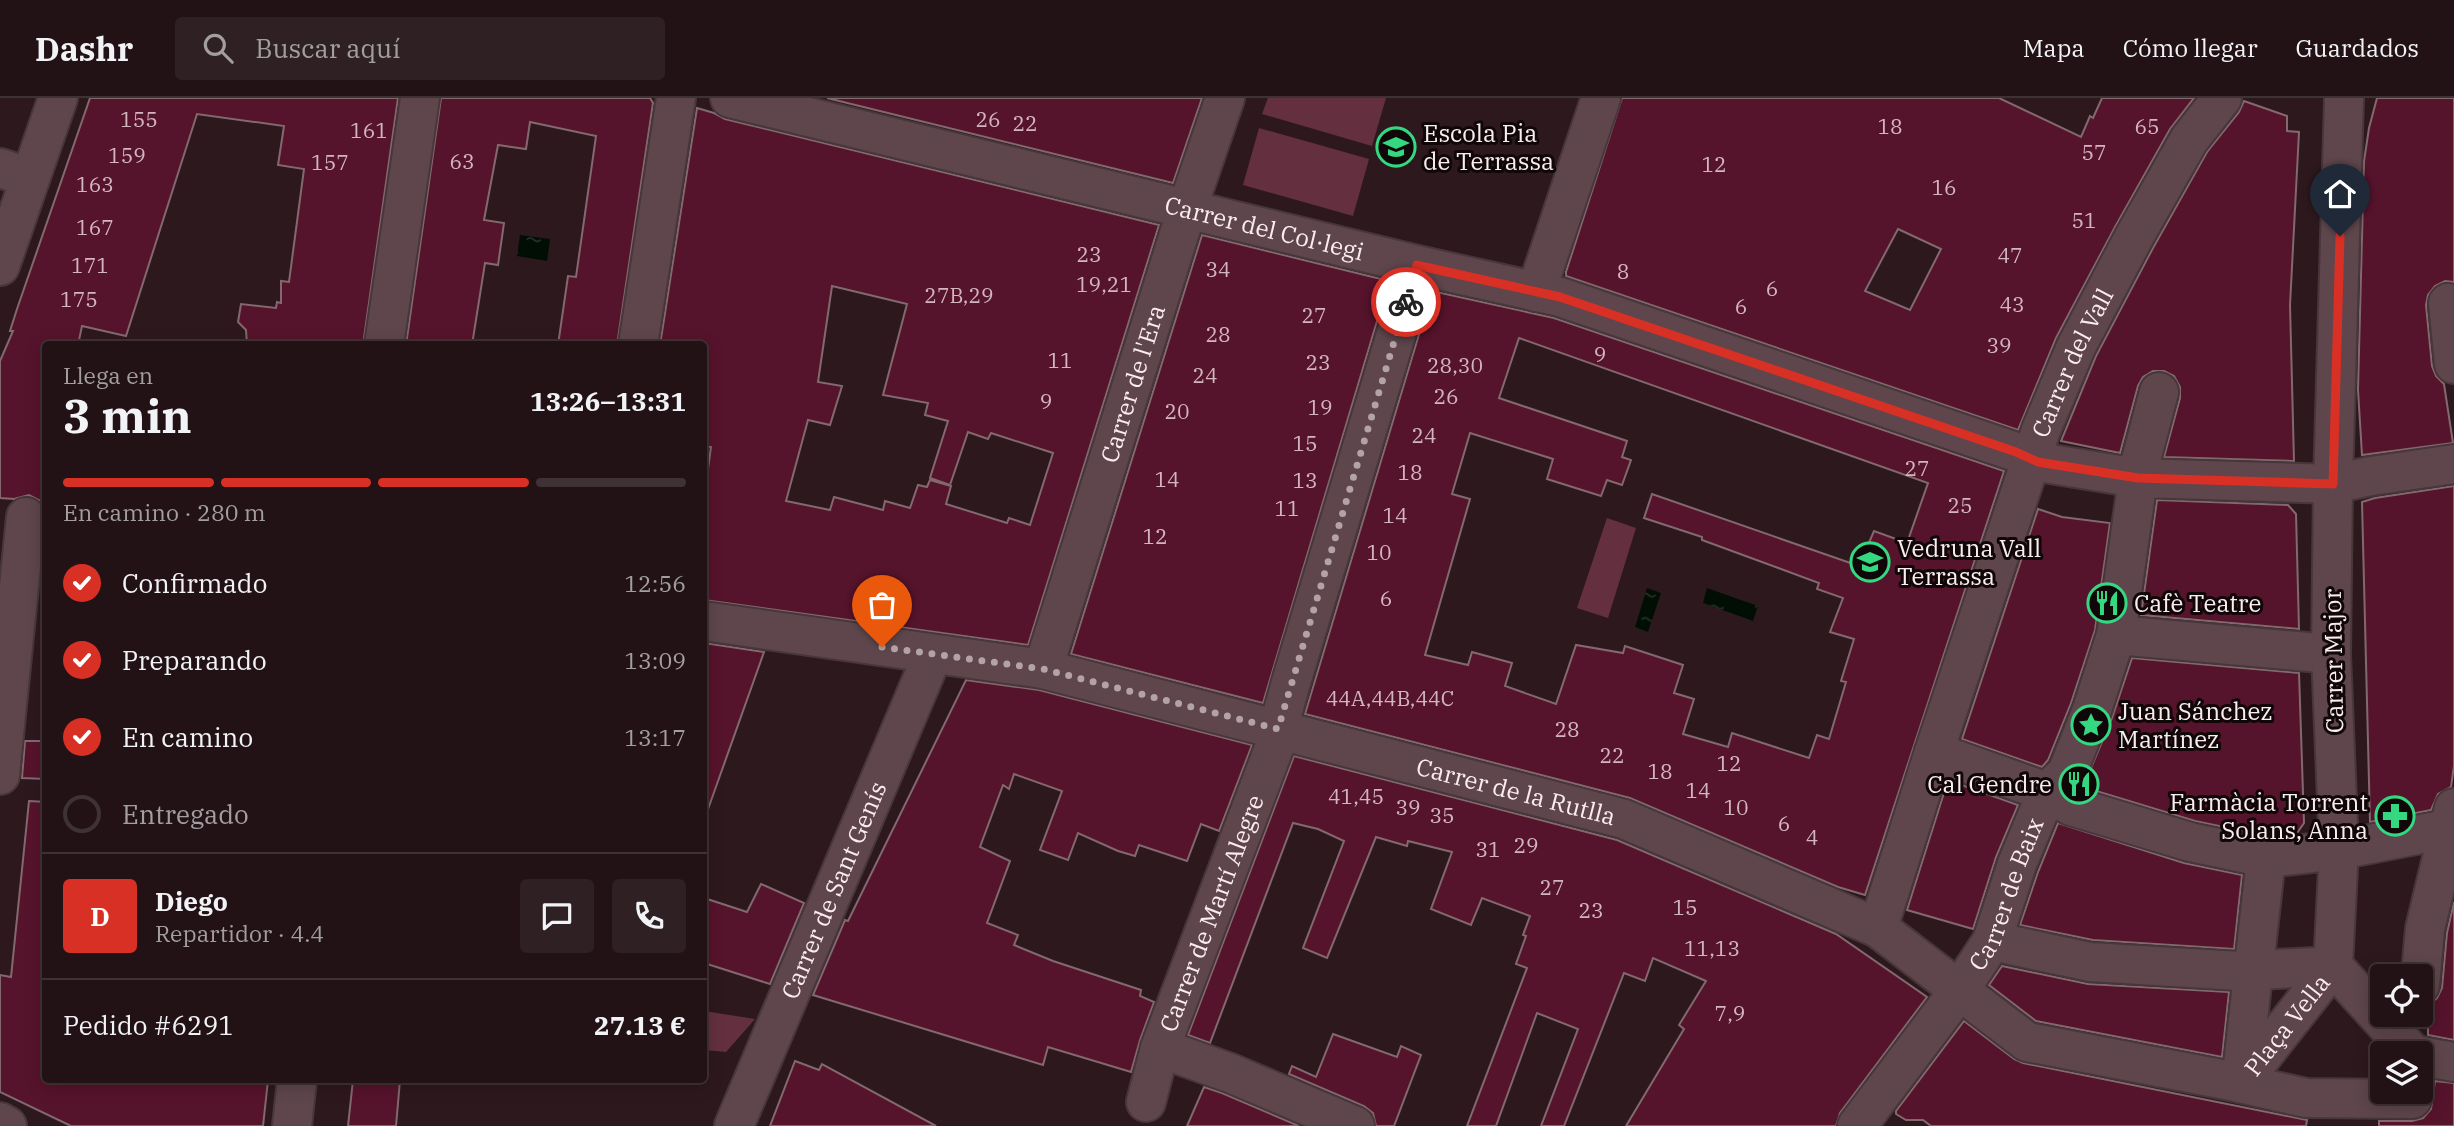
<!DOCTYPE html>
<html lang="es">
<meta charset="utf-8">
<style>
:root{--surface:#221216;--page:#2e2023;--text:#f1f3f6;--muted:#a29ea1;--line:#3f3235;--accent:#d93025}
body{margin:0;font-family:"IBM Plex Serif",serif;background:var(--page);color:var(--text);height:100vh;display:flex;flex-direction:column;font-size:26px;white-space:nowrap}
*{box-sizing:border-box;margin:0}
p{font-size:23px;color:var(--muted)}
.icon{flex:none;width:38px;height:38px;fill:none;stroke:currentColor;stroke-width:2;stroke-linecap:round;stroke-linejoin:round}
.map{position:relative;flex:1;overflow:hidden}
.side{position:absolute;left:42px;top:243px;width:665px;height:742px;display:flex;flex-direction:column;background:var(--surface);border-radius:7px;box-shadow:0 4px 18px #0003,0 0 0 2px var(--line)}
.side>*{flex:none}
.tools{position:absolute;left:2370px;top:866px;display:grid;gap:14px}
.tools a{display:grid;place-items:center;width:63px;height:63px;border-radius:7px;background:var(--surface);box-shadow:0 4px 18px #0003,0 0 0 2px var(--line);font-size:35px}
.pin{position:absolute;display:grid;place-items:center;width:60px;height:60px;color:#fff;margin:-72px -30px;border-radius:50% 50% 50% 0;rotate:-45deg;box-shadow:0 0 7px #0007}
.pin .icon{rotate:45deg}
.courier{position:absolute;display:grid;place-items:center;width:70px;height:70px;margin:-35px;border:5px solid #d93025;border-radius:50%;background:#fff;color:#222;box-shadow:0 2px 9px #0007}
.head em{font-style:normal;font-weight:700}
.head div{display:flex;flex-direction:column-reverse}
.head{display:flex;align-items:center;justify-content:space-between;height:119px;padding:0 21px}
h1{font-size:46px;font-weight:700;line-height:52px}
.bar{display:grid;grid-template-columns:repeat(4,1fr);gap:10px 7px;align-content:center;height:84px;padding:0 21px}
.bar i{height:9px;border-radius:5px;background:var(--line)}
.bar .current{background:var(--accent)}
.bar p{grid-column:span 4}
.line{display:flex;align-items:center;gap:18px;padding:0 21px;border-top:2px solid var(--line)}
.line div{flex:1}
.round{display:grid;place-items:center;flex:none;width:74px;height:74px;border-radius:7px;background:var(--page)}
ol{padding:0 21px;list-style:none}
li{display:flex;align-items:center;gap:21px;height:77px}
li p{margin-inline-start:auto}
li .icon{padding:7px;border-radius:50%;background:var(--accent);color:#fff;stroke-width:4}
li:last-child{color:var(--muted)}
li i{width:38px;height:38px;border:4px solid var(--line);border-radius:50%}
header{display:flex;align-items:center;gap:42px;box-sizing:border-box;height:98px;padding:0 35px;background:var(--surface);border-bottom:2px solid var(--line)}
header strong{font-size:33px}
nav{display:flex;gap:38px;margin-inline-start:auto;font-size:24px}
.search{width:490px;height:63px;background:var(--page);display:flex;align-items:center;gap:18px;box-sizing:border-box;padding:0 24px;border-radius:7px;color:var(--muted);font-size:26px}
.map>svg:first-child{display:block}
.park{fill:#64303f}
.water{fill:url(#water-ripples)}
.building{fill:#56132c;stroke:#82696e;stroke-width:2;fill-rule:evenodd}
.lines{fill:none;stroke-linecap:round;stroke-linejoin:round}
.minor-casing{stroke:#47373b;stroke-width:42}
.minor{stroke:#5e464c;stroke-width:38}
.done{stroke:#b3a2a6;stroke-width:7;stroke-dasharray:0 12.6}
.route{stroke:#d93025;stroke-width:9}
.labels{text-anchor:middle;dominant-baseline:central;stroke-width:6;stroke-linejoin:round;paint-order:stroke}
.number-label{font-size:21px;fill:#d2b6be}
.poi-label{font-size:24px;fill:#fbecef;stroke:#0f0708;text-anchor:start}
.street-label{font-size:24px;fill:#fbecef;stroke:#0f0708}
</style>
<header>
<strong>Dashr</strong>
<div class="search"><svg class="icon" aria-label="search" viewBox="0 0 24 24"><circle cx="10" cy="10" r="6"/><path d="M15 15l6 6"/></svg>Buscar aquí</div>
<nav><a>Mapa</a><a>Cómo llegar</a><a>Guardados</a></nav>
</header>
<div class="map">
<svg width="2454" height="1028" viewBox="0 0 2454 1028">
<defs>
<pattern id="water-ripples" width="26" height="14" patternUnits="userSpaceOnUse" patternTransform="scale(1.75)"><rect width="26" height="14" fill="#000e03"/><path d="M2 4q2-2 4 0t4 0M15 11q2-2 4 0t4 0" fill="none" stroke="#263128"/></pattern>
</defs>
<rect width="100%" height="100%" fill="#2d181e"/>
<g class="park">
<path d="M 1268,0 L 1386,0 L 1372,48 L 1262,16 Z"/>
<path d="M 1259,30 L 1369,61 L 1353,118 L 1243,87 Z"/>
<path d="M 1607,420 L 1636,430 L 1608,520 L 1577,510 Z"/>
<path d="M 704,913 L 755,921 L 726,954 L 704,952 Z"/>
</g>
<g class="water">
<path d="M 520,137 L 550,141 L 547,163 L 517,158 Z"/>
<path d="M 1647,490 L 1661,495 L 1648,534 L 1635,529 Z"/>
<path d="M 1707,490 L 1758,508 L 1753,523 L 1703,505 Z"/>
</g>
<g class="building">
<path d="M 90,0 L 398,0 L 363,247 L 247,247 L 246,232 L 238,224 L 241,206 L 276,210 L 277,204 L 281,205 L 281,183 L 289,184 L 304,71 L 278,67 L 284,28 L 197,16 L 126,238 L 82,228 L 78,247 L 46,247 L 46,406 L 29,397 L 14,401 L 0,400 L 0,263 L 13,233 L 10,233 L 17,211 Z"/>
<path d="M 441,0 L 650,0 L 653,5 L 617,247 L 558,247 L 568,178 L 576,179 L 596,38 L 530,24 L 526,51 L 498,47 L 484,122 L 504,125 L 498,167 L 485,165 L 472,247 L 406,247 Z"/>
<path d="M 827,0 L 1202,0 L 1173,85 Z"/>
<path d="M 1622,0 L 1999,0 L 2081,39 L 2090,18 L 2093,20 L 2102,0 L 2194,0 L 2170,31 L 2115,129 L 2056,240 L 2018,332 L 1566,178 L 1566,174 ZM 1898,131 L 1941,151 L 1910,212 L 1865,193 Z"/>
<path d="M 2377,0 L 2454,0 L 2454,184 L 2445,183 L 2435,188 L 2428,197 L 2426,207 L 2432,268 L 2436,278 L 2444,286 L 2453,345 L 2362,357 L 2358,292 L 2364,63 L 2369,30 Z"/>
<path d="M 2244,3 L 2287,18 L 2287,33 L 2299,34 L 2290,207 L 2294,363 L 2164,359 L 2180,300 L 2180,289 L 2174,278 L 2164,273 L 2153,273 L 2143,279 L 2138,288 L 2120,355 L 2061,343 L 2096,258 L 2153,150 L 2207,54 L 2239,14 Z"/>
<path d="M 697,10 L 714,15 L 725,21 L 1159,127 L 1028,547 L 704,502 L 704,400 L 711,349 L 704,348 L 704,247 L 660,247 ZM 832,188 L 907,206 L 883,297 L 928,305 L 925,317 L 948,323 L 930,380 L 950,387 L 968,334 L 988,341 L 991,335 L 1053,355 L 1030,427 L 1009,420 L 1007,425 L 946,406 L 951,388 L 930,382 L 927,389 L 918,387 L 910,410 L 885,403 L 883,412 L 834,399 L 830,412 L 786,403 L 808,322 L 830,327 L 842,288 L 818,284 Z"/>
<path d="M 1202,137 L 1389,183 L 1263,605 L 1071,556 Z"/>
<path d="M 1432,193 L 1554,220 L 2004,373 L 1865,797 L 1838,789 L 1630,700 L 1305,616 ZM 1519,240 L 1928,385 L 1907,445 L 1874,433 L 1859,468 L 1652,396 L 1644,420 L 1702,439 L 1702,442 L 1819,485 L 1817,491 L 1843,500 L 1830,534 L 1854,541 L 1841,583 L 1846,584 L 1829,641 L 1817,637 L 1809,660 L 1732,635 L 1728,649 L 1683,636 L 1694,601 L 1674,595 L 1683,567 L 1625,548 L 1623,555 L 1576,547 L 1556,606 L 1505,588 L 1512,565 L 1472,554 L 1468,567 L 1425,557 L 1470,401 L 1452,396 L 1470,335 L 1553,361 L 1547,381 L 1601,398 L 1607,382 L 1622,387 L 1631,362 L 1622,359 L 1627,343 L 1499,300 Z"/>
<path d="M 2454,388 L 2454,668 L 2451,689 L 2438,696 L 2431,712 L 2370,724 L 2362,404 L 2375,400 Z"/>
<path d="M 2157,402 L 2288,407 L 2296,416 L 2299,531 L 2141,517 Z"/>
<path d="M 2038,411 L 2062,419 L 2110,425 L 2095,532 L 2071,605 L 2048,662 L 2042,669 L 1962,641 Z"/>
<path d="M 704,545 L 764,554 L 707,714 L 704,714 Z"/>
<path d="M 2132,560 L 2299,575 L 2304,725 L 2297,735 L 2267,738 L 2195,723 L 2083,689 L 2112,620 Z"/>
<path d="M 966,582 L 1039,592 L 1252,647 L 1219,733 L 1201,726 L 1187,763 L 1139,747 L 1135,758 L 1118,753 L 1078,735 L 1068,762 L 1040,752 L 1062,693 L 1014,676 L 1009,691 L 1003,687 L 980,749 L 1010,763 L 987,825 L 1018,837 L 1014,847 L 1053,863 L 1141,892 L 1140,898 L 1154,904 L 1140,942 L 1131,974 L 1048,949 L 1043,967 L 813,897 L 845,822 L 848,823 Z"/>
<path d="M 25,643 L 46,643 L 46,681 L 22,680 Z"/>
<path d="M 1294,658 L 1617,742 L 1836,836 L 1927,899 L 1840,1015 L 1836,1028 L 1626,1028 L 1684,931 L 1679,927 L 1706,883 L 1653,860 L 1645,883 L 1624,875 L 1564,1028 L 1541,1028 L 1578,931 L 1537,915 L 1496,1028 L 1467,1028 L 1527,870 L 1516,866 L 1526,838 L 1523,837 L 1530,818 L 1482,800 L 1471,827 L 1431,811 L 1452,754 L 1408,743 L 1407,748 L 1376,739 L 1327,860 L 1303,850 L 1344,743 L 1318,731 L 1293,725 L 1210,945 L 1188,937 Z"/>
<path d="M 1948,682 L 2018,707 L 1996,759 L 1973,831 L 1907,812 Z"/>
<path d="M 29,703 L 46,704 L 46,982 L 268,982 L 263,1028 L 71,1028 L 0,994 L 0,877 L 11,879 Z"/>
<path d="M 2058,725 L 2184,765 L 2242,777 L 2234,851 L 2093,842 L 2020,827 L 2038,774 Z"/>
<path d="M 761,786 L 804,805 L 770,886 L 704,865 L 704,800 L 747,814 Z"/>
<path d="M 2454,804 L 2454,942 L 2428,937 L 2428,907 L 2437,900 L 2442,890 L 2447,835 Z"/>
<path d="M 2002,868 L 2088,886 L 2229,894 L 2222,959 L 2036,923 L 1989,887 Z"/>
<path d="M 1964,923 L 2014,961 L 2023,965 L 2307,1022 L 2306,1028 L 1931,1028 L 1923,1022 L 1906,1022 L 1896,1016 L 1896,1013 Z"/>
<path d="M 1333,936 L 1397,959 L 1401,948 L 1421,957 L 1394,1028 L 1376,1028 L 1373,1015 L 1364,1008 L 1289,976 L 1292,968 L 1316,979 Z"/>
<path d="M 795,963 L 819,972 L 822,966 L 936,1028 L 770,1028 Z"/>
<path d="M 353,982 L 400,982 L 396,1028 L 348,1028 Z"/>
<path d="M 2435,983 L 2454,985 L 2454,1028 L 2379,1028 L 2379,1023 L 2412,1023 L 2423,1020 L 2431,1011 Z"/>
<path d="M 1204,989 L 1222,995 L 1299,1028 L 1187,1028 Z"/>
</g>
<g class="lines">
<g class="minor-casing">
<g id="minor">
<path id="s1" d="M 730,0 L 1417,167 L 1560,199 L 2016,354 L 2038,364 L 2138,380 L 2333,386 L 2371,378 L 2454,366"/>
<path d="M 0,70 L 30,80"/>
<path d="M 0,168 L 58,0"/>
<path d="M 1536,194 L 1601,0"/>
<path d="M 2448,205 L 2454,266"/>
<path d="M 384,247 L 420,0"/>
<path d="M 638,247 L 676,0"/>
<path id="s2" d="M 704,523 L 1043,571 L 1624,721 L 1878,830 L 2027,944 L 2226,982 L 2306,1000 L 2412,1001"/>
<path d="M 2116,537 L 2331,556"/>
<path id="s3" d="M 1043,571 L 1187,111 L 1225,0"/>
<path d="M 1934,654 L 2047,694 L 2071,708 L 2190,744 L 2266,760 L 2339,752 L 2447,731 L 2454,733"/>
<path d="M 0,677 L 26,419"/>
<path id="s4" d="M 1878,830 L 1934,654 L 2041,332 L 2076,249 L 2134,139 L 2189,42 L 2222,0"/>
<path d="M 1992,843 L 2090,864 L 2239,873 L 2333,868"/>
<path d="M 2333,868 L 2413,956"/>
<path d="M 2420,887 L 2425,831 L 2454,710"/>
<path d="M 1160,950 L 1230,975 L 1355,1028"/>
<path d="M 2420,958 L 2454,964"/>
<path id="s5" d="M 2241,985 L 2333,868 L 2339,752 L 2331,556 L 2333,386 L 2344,0"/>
<path d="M 2241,985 L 2266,760"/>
<path id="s6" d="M 1146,1004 L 1160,950 L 1279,637 L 1278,631 L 1292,581 L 1417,167"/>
<path d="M 0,1024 L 7,1028"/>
<path d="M 292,1028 L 297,982"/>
<path id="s7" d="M 734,1028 L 933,556"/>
<path id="s8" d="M 1857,1028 L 1959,893 L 1992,843 L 2017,766 L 2047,694 L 2067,675 L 2092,612 L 2116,537 L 2140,366 L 2159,294"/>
</g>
</g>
<use href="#minor" class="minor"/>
</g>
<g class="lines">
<path class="done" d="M 882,549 L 1043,571 L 1278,631 L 1406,204"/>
<path class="route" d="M 1406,204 L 1417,167 L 1425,169 L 1560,199 L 2016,354 L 2038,364 L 2138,380 L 2333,386 L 2340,138"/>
</g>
<defs>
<g id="school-ring" transform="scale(2.0125)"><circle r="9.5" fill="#0f0708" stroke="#34d881" stroke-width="1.5"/><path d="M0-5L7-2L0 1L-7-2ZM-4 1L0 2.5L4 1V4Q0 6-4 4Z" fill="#34d881"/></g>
<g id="restaurant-ring" transform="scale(2.0125)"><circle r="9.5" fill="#0f0708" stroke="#34d881" stroke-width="1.5"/><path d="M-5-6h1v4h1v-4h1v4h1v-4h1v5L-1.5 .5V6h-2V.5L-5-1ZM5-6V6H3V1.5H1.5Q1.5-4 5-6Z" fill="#34d881"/></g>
<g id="sight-ring" transform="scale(2.0125)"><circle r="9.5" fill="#0f0708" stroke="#34d881" stroke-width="1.5"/><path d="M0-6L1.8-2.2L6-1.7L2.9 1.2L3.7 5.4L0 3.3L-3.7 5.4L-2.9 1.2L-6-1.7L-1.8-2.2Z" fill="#34d881"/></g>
<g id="pharmacy-ring" transform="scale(2.0125)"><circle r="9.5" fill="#0f0708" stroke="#34d881" stroke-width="1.5"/><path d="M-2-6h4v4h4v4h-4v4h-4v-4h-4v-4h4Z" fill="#34d881"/></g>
</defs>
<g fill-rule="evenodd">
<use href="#school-ring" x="1396" y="49"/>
<use href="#school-ring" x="1870" y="464"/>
<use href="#restaurant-ring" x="2107" y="505"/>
<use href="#sight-ring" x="2091" y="627"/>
<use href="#restaurant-ring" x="2079" y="686"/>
<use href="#pharmacy-ring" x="2395" y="718"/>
</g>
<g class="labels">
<g class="number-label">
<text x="139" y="21">155</text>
<text x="988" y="21">26</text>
<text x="1025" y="25">22</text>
<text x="1890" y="28">18</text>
<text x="2147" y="28">65</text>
<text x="369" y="32">161</text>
<text x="2094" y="54">57</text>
<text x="127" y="57">159</text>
<text x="462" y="63">63</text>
<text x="330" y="64">157</text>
<text x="1714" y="66">12</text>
<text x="95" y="86">163</text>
<text x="1944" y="89">16</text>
<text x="2084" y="122">51</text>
<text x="95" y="129">167</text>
<text x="1089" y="156">23</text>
<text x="2010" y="157">47</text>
<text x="90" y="167">171</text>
<text x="1218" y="171">34</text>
<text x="1623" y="173">8</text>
<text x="1104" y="186">19,21</text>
<text x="1772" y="190">6</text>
<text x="959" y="197">27B,29</text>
<text x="79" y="201">175</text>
<text x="2012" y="206">43</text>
<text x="1741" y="208">6</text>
<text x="1314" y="217">27</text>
<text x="1218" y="236">28</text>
<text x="1999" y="247">39</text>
<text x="1600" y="256">9</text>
<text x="1060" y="262">11</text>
<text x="1318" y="264">23</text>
<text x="1455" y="267">28,30</text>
<text x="1205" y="277">24</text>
<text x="1446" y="298">26</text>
<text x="1046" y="303">9</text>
<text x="1320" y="309">19</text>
<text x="1177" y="313">20</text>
<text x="1424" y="337">24</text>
<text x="1305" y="345">15</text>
<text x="1917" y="370">27</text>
<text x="1410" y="374">18</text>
<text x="1167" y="381">14</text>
<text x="1305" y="382">13</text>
<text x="1960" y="407">25</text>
<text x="1287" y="410">11</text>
<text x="1395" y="417">14</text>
<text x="1155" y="438">12</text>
<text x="1379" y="454">10</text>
<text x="1386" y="500">6</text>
<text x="1390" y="600">44A,44B,44C</text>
<text x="1567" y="631">28</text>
<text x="1612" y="657">22</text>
<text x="1729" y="665">12</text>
<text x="1660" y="673">18</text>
<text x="1698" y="692">14</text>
<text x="1356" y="698">41,45</text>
<text x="1408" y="709">39</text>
<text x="1736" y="709">10</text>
<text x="1442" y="717">35</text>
<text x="1784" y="725">6</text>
<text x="1812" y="739">4</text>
<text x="1526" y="747">29</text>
<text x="1488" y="751">31</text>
<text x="1552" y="789">27</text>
<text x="1685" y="809">15</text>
<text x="1591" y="812">23</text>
<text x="1712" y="850">11,13</text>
<text x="1730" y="915">7,9</text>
</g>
<g class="poi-label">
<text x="1423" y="35">Escola Pia<tspan x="1423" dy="28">de Terrassa</tspan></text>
<text x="1897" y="450">Vedruna Vall<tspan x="1897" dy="28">Terrassa</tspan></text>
<text x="2134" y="505">Cafè Teatre</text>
<text x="2118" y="613">Juan Sánchez<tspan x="2118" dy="28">Martínez</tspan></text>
<text x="2052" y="686" text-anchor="end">Cal Gendre</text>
<text x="2368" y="704" text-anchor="end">Farmàcia Torrent<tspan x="2368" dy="28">Solans, Anna</tspan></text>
</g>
<g class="street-label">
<text stroke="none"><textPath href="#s1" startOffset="550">Carrer del Col·legi</textPath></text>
<text stroke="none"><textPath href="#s4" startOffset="598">Carrer del Vall</textPath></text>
<text stroke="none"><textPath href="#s3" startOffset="299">Carrer de l'Era</textPath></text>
<text transform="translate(2333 563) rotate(-91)">Carrer Major</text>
<text stroke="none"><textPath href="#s2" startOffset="831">Carrer de la Rutlla</textPath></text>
<text stroke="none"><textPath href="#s7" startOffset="256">Carrer de Sant Genís</textPath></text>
<text stroke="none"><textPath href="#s8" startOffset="278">Carrer de Baix</textPath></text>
<text stroke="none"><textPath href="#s6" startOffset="200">Carrer de Martí Alegre</textPath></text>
<text stroke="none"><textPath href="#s5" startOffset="74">Plaça Vella</textPath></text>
</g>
</g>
</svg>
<div class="tools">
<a><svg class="icon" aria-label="locate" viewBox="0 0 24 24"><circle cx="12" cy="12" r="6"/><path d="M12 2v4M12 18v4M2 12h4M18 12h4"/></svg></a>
<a><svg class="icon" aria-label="layers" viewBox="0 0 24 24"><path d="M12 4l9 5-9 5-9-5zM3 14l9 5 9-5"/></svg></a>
</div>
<div class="pin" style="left:882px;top:549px;background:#ea580c"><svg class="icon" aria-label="bag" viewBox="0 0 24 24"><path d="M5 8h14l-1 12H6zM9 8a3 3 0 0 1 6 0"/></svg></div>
<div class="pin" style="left:2340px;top:138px;background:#1f2937"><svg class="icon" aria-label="home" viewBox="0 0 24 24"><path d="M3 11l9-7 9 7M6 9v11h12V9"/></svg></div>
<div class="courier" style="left:1406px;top:204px"><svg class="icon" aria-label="bike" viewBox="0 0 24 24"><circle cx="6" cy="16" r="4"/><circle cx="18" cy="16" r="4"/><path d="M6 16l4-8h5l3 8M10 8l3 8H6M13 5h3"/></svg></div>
<section class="side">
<div class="head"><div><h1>3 min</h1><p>Llega en</p></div><em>13:26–13:31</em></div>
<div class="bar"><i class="current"></i><i class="current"></i><i class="current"></i><i></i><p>En camino · 280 m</p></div>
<ol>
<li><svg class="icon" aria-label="check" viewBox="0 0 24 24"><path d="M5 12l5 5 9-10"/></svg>Confirmado<p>12:56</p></li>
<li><svg class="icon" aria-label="check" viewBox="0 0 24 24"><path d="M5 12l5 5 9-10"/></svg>Preparando<p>13:09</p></li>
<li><svg class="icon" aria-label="check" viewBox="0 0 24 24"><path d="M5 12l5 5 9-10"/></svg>En camino<p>13:17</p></li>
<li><i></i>Entregado</li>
</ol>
<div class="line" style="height:126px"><b class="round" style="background:var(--accent);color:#fff">D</b><div><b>Diego</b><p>Repartidor · 4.4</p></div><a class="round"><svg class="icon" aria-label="chat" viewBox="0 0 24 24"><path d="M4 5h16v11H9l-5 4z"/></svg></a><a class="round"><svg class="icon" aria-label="phone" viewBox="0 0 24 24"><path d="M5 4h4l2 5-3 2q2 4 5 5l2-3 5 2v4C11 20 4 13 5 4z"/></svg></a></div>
<div class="line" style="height:91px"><div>Pedido #6291</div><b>27.13 €</b></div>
</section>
</div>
